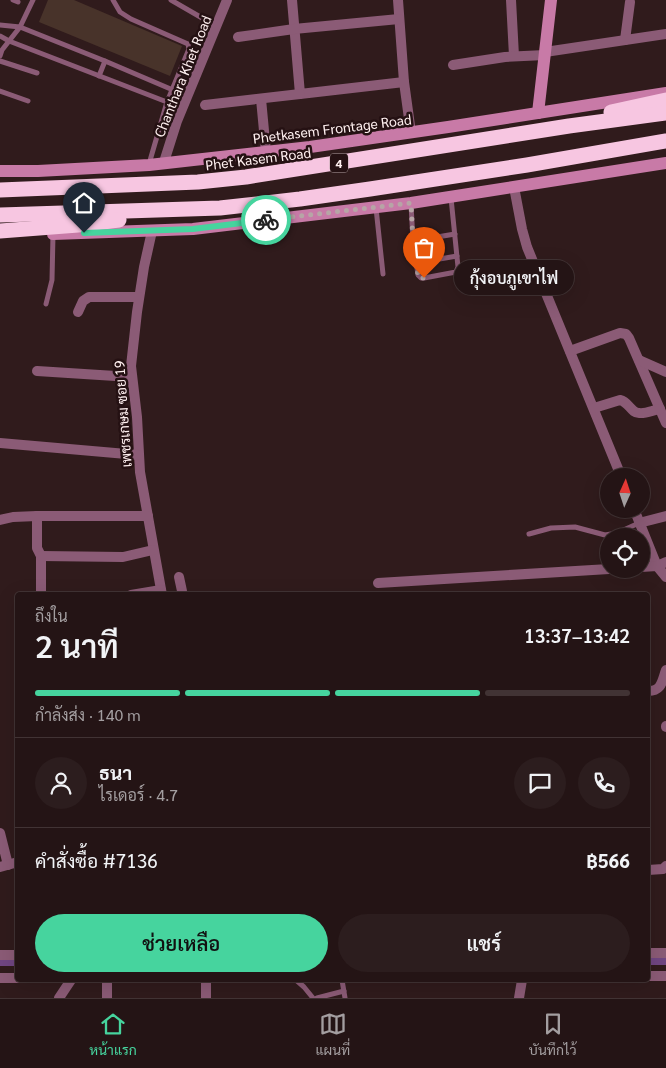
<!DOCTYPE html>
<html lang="th">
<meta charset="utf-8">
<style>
:root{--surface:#241415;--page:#2c1d1e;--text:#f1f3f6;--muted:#a39ea0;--line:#413334;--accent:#46d49e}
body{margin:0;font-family:Georgia,Sarabun,serif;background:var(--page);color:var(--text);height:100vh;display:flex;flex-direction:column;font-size:19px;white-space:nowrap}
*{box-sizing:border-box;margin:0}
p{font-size:16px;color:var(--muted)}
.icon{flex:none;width:28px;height:28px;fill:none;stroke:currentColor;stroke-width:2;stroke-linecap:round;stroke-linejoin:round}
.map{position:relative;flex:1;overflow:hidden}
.details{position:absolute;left:15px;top:592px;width:635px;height:390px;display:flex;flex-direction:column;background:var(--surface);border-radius:5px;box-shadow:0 5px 20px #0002,0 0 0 1px var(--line)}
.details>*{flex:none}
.needle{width:32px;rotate:3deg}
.controls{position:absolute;left:600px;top:468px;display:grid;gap:10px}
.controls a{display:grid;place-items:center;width:50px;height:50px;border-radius:50%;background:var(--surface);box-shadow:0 5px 20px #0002,0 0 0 1px var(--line);font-size:25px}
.pin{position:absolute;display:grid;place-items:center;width:42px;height:42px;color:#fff;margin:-51px -21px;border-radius:50% 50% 50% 0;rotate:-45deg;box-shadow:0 0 5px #0007}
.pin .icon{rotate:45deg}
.courier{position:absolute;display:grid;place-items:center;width:50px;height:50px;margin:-25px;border:4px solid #46d49e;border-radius:50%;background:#fff;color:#222;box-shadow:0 1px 6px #0007}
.bubble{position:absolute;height:35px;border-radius:18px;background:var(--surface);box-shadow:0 5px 20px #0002,0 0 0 1px var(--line);font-size:16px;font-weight:600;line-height:35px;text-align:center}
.summary em{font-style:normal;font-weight:600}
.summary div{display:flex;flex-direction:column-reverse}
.summary{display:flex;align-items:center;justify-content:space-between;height:85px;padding:0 20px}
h1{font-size:32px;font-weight:600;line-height:38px}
.bar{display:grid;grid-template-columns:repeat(4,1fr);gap:8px 5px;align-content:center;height:60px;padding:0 20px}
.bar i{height:6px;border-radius:4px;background:var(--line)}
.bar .current{background:var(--accent)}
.bar p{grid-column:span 4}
.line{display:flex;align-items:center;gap:12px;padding:0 20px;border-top:1px solid var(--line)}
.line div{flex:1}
.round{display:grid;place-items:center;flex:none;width:52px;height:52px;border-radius:26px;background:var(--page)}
.action{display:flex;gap:10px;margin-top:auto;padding:10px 20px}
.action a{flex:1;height:58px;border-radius:30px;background:var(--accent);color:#111;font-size:20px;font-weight:600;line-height:58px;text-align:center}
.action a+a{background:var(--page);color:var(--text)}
.menu{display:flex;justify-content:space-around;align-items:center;height:70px;border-top:1px solid var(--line);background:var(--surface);font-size:14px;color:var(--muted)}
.menu a{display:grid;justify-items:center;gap:2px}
.menu .current{color:var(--accent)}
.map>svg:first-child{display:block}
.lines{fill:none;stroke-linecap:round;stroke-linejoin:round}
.canal{stroke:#704682;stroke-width:10}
.building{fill:#48332a}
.lane{stroke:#8b5b76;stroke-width:5}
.street{stroke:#8b5b76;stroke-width:10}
.secondary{stroke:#c87aa7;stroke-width:12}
.highway{stroke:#f7c6e1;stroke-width:15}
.done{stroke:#b7a5a6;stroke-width:5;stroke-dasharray:0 9}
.route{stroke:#46d49e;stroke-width:6}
.labels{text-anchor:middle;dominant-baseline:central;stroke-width:5;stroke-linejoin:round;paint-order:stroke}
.shield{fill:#251113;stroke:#beadae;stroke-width:1}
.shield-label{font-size:12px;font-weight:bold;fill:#fff0f0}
.street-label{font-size:14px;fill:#fff0f0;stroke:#251113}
</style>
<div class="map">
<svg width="666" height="998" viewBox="0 0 666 998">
<rect width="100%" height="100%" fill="#301b1c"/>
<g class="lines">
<g class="canal">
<path d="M 648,960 L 666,960"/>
<path d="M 0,961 L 18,961"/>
</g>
</g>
<path class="building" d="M 48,0 L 74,0 L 182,46 L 170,76 L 39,22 Z"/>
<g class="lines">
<g class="lane">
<path d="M 13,0 L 18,2"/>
<path d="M 113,0 L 120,12 L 131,19 L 188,44 L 189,49 L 167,102 L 149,164"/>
<path d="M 171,0 L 209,22"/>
<path d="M 0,25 L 20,27 L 105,61 L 187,96"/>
<path d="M 0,36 L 9,41 L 167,102"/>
<path d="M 0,56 L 2,50 L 20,27 L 33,0"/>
<path d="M 0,61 L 37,73"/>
<path d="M 99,76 L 105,61"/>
<path d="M 0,91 L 28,101"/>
<path d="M 411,204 L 413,241 L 418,275 L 421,278 L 424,278 L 456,272 L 458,267 L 451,198"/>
<path d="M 376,208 L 383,274"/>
<path d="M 413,241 L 455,234"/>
<path d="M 416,263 L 457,256"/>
<path d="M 46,304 L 52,280 L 53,235"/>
<path d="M 529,534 L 551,528 L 575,527 L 605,535 L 617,533 L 639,523"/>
<path d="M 296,980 L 304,987 L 313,998"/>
<path d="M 342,980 L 345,998"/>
<path d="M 317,998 L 344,991"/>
</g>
<g class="street">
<path d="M 292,0 L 300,94 L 404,82"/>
<path d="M 398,0 L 404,82 L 411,133"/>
<path d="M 511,0 L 514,56"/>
<path d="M 238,37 L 294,29 L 399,19"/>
<path d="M 625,40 L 630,2"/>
<path d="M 545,52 L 666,34"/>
<path d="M 453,65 L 505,57 L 545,55"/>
<path d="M 261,99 L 266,152"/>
<path d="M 205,105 L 300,94"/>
<path d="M 164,162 L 177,121 L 227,0"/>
<path d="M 514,187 L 522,229 L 527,247 L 621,476"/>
<path d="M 152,231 L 144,267 L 137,312 L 131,366 L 137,417 L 140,472 L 162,595"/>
<path d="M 78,312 L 83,301 L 89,297 L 139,297"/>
<path d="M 570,351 L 620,333 L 626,334 L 629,338 L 666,423"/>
<path d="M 639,360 L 666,372"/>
<path d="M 37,371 L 131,377"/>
<path d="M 594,408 L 620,400 C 629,402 631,413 639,413 C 646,414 653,410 660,409"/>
<path d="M 0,443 L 138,455"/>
<path d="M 634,509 L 657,566 L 666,577"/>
<path d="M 37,516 L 37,548 L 41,556 L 41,595"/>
<path d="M 0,520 L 13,517 L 37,516 L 148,516"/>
<path d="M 639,523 L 666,516"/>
<path d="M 41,556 L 123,557 L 153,550"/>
<path d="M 641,567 L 657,566 L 666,562"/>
<path d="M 179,577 L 182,591 L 181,595"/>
<path d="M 378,583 L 609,569"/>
<path d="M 131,595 L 161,590"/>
<path d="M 648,691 C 662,691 662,681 666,670"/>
<path d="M 666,727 L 666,726"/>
<path d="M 0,833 L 8,865"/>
<path d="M 0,867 L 18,862"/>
<path d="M 648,870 L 663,869 L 666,866"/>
<path d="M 648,953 L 666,953"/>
<path d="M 0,955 L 18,955"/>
<path d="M 648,976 L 666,976"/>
<path d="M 0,978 L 18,978"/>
<path d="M 206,980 L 206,998"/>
<path d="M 59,998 L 71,980"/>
<path d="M 107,998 L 107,980"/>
<path d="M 519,998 L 522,980"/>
</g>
<g class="secondary">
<path d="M 538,113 L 551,0"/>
<path d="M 0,171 L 38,171 L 149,165 L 310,147 L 448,127 L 666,93"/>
<path d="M 53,234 L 193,229 L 411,203 L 666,163"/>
</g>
<g class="highway">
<path d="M 611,112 L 666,100"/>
<path d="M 0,190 L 198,182 L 246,177 L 569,126 L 666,113"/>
<path d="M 0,215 L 220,208 L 300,199 L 370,189 L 527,165 L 666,141"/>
<path d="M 0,231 L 78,225 L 119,220"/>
</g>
</g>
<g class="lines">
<path class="done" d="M 266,220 L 411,203 L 413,241 L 418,275 L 420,278 L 424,278"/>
<path class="route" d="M 84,233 L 193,229 L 266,220"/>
</g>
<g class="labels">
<rect class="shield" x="330" y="153.5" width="18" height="19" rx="4"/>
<g class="shield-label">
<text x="339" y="163">4</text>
</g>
<g class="street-label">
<text transform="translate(182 76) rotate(-68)">Chanthara Khet Road</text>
<text transform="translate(332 128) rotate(-7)">Phetkasem Frontage Road</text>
<text transform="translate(258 158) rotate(-7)">Phet Kasem Road</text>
<text transform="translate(122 414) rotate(-94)">เพชรเกษม ซอย 19</text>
</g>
</g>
</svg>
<div class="controls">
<a><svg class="needle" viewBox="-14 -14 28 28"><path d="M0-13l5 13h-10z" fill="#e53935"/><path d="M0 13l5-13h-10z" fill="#a39ea0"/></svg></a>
<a><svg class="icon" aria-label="locate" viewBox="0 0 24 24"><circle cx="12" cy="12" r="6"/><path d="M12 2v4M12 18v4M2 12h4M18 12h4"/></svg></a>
</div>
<div class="pin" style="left:424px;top:278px;background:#ea580c"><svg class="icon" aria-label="bag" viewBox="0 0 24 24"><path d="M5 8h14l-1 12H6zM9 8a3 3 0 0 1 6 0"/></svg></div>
<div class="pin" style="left:84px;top:233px;background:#1f2937"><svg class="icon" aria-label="home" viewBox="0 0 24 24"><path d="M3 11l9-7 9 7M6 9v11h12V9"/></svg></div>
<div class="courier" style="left:266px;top:220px"><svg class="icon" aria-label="bike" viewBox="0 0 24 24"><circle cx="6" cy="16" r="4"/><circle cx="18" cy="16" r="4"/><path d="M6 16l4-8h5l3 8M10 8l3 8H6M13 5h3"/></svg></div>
<div class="bubble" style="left:454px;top:260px;width:120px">กุ้งอบภูเขาไฟ</div>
<section class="details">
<div class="summary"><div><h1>2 นาที</h1><p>ถึงใน</p></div><em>13:37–13:42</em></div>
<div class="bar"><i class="current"></i><i class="current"></i><i class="current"></i><i></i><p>กำลังส่ง · 140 m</p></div>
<div class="line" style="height:90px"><a class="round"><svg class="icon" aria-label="person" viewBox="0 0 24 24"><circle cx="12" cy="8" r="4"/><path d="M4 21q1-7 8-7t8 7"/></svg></a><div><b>ธนา</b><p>ไรเดอร์ · 4.7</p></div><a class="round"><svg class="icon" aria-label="chat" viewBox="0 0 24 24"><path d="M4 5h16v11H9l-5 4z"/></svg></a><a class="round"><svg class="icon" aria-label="phone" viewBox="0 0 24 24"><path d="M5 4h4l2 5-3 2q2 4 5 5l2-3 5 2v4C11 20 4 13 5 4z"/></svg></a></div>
<div class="line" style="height:65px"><div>คำสั่งซื้อ #7136</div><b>฿566</b></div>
<div class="action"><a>ช่วยเหลือ</a><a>แชร์</a></div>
</section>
</div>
<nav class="menu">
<a class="current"><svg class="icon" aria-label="home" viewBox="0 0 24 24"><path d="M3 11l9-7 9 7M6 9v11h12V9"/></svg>หน้าแรก</a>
<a><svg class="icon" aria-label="map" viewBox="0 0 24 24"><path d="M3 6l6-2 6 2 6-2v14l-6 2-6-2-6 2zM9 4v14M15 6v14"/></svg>แผนที่</a>
<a><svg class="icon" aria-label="saved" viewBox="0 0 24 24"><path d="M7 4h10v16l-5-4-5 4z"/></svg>บันทึกไว้</a>
</nav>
